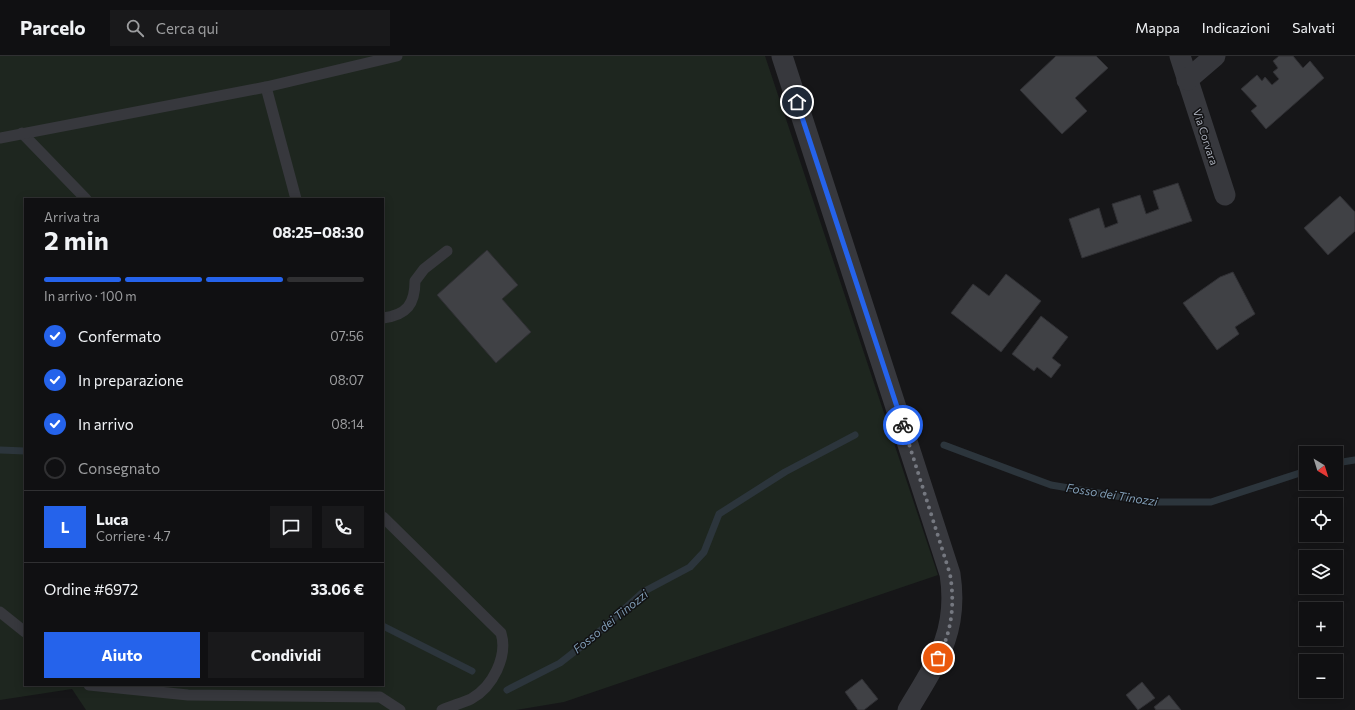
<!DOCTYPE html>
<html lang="it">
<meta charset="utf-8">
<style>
:root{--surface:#101012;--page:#19191b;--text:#f1f3f6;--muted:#9c9d9f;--line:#303032;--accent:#2563eb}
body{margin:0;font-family:Commissioner,sans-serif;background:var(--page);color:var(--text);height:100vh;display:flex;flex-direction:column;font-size:15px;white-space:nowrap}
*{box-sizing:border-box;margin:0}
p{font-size:13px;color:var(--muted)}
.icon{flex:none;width:22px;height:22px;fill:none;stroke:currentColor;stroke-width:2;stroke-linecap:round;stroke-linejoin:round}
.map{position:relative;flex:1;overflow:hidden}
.sheet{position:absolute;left:24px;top:142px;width:360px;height:488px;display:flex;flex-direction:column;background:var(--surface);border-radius:0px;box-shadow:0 2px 10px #0003,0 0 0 1px var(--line)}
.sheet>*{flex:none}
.needle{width:26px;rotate:142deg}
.buttons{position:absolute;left:1299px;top:390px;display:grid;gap:8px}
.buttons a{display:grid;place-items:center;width:44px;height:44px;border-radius:0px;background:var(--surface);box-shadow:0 2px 10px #0003,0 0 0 1px var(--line);font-size:20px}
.pin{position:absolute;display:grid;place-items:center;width:34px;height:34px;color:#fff;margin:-17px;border:2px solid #fff;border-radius:50%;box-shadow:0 1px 4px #0007}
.courier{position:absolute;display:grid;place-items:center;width:40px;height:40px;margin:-20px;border:3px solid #2563eb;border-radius:50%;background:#fff;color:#222;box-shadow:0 1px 5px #0007}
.headline em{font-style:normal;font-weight:700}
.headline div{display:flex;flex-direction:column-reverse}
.headline{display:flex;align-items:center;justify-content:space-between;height:68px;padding:0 20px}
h1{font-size:26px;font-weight:700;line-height:30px}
.bar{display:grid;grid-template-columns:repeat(4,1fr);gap:6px 4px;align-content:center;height:48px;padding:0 20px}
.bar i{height:5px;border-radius:3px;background:var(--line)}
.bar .current{background:var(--accent)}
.bar p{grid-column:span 4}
.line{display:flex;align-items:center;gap:10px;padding:0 20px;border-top:1px solid var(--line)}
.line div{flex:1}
.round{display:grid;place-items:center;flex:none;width:42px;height:42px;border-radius:0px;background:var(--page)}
ol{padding:0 20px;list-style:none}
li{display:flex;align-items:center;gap:12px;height:44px}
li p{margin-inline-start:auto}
li .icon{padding:4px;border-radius:50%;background:var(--accent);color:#fff;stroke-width:4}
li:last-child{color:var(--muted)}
li i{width:22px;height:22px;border:2px solid var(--line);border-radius:50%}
.button{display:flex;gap:8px;margin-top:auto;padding:8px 20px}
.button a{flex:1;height:46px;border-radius:0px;background:var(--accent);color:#fff;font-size:16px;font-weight:700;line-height:46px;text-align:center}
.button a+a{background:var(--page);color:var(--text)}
header{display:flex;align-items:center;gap:24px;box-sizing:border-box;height:56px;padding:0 20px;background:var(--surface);border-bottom:1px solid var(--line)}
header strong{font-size:19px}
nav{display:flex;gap:22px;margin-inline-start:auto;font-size:14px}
.search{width:280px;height:36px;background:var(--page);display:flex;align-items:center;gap:10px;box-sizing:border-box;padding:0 14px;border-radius:0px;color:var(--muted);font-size:15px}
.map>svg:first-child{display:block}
.green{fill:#1e261f;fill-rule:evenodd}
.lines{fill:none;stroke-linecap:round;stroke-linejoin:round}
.stream{stroke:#2c353c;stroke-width:7}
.building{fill:#404145;stroke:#303034}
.service{stroke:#37383d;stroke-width:11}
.minor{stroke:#37383d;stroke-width:21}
.done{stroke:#757880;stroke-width:4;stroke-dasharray:0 7.2}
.route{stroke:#2563eb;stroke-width:5}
.labels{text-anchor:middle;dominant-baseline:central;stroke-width:3;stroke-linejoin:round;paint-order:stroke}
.street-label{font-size:11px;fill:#a8adb8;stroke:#111113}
.water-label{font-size:12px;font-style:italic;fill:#7f9bb3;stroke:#111113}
</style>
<header>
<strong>Parcelo</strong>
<div class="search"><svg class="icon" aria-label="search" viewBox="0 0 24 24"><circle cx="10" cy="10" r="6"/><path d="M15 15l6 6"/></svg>Cerca qui</div>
<nav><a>Mappa</a><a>Indicazioni</a><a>Salvati</a></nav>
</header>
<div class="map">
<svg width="1355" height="654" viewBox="0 0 1355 654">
<rect width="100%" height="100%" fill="#161618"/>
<path class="green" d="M 0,0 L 765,0 L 938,519 L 564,646 L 516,654 L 86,654 L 72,633 L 0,644 ZM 25,143 L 383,143 L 383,629 L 25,629 Z"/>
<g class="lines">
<g class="stream">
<path d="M 944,389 L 1051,429 L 1152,446 L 1211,446 L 1306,415"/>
<path d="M 0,394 L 25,395"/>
<path d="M 1336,407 L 1355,404"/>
<path d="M 383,570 L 472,615"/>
<path d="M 507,634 L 560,607 L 592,582 L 643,536 L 690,511 L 704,496 L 719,458 L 785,416 L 855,379"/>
</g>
</g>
<g class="building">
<path d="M 1056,0 L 1096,0 L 1108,12 L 1075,42 L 1087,55 L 1062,78 L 1020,34 Z"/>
<path d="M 1279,0 L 1293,0 L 1303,12 L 1310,5 L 1324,22 L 1266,73 L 1251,55 L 1257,50 L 1241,33 L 1257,19 L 1262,25 L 1265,21 L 1272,29 L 1279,23 L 1273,16 L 1278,12 L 1273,5 Z"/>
<path d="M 1178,127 L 1192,165 L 1082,202 L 1069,163 L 1099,152 L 1105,172 L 1118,167 L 1112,148 L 1140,139 L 1146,158 L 1159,153 L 1153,135 Z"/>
<path d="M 1340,140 L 1355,156 L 1355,175 L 1328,199 L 1304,172 Z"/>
<path d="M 487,194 L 518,229 L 502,243 L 531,276 L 496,307 L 437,239 Z"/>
<path d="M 1233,216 L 1255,258 L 1235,271 L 1239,278 L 1217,294 L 1183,247 L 1220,221 Z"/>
<path d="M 1006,218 L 1041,245 L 1001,296 L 951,257 L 973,228 L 989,240 Z"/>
<path d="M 1041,260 L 1068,281 L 1052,302 L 1061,309 L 1051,322 L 1037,311 L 1034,315 L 1012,298 Z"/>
<path d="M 862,623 L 878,643 L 864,654 L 858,654 L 845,636 Z"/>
<path d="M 1142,626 L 1155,642 L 1138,654 L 1126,639 Z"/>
<path d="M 1169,639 L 1181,654 L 1156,654 L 1154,651 Z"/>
</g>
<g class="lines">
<g class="service">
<path d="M 266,31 L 296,143"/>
<path d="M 22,77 L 86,143"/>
<path d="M 0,82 L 266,31 L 397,0"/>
<path d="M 383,262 C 407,259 415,248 415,225 L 424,213 L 447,195"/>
<path d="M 383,461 L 501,577 C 508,600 493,631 471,643 C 462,647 451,650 442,654"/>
<path d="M 0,556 L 25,576"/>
<path d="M 89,629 L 188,639 L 380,641 L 400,654"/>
</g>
<g class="minor">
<path d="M 782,0 L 950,518 C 959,576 936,607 908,654"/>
<path d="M 1180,0 L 1225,139"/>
<path d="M 1187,24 L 1215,0"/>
</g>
</g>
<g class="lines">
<path class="done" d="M 903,369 L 950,518 C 955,548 952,575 938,602"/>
<path class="route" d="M 797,46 L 903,369"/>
</g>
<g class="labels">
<g class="street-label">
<text transform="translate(1206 81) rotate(72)">Via Corvara</text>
</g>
<g class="water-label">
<text transform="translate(1112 438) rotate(9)">Fosso dei Tinozzi</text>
<text transform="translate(610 565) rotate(-39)">Fosso dei Tinozzi</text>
</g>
</g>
</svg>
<div class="buttons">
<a><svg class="needle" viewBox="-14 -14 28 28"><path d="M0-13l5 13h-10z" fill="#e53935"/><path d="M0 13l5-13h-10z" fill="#9c9d9f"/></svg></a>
<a><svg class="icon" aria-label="locate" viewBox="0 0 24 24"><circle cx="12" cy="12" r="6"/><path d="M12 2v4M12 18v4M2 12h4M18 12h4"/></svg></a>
<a><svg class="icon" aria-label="layers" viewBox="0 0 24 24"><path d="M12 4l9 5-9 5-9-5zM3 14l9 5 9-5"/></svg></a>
<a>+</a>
<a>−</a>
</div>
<div class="pin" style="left:938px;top:602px;background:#ea580c"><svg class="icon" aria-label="bag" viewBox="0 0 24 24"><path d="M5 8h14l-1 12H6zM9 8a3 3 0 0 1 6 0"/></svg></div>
<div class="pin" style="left:797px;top:46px;background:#1f2937"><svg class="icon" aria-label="home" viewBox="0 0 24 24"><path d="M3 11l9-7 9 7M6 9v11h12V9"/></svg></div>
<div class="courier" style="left:903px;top:369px"><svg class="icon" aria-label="bike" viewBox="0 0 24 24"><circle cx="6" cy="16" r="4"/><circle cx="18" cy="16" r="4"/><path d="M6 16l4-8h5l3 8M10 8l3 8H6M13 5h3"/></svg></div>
<section class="sheet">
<div class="headline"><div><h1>2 min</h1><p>Arriva tra</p></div><em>08:25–08:30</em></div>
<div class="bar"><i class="current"></i><i class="current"></i><i class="current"></i><i></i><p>In arrivo · 100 m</p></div>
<ol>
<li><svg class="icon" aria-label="check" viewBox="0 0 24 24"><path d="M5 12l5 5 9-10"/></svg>Confermato<p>07:56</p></li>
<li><svg class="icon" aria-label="check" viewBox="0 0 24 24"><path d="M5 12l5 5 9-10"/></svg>In preparazione<p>08:07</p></li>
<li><svg class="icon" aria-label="check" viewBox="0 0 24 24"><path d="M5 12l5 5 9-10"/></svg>In arrivo<p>08:14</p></li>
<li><i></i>Consegnato</li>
</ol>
<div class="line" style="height:72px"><b class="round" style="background:var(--accent);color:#fff">L</b><div><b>Luca</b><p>Corriere · 4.7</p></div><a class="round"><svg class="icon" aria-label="chat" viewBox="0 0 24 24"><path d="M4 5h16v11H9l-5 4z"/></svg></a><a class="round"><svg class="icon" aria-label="phone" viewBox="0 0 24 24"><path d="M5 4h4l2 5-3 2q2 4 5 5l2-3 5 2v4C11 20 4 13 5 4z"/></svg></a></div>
<div class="line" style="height:52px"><div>Ordine #6972</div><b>33.06 €</b></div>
<div class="button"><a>Aiuto</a><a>Condividi</a></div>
</section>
</div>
